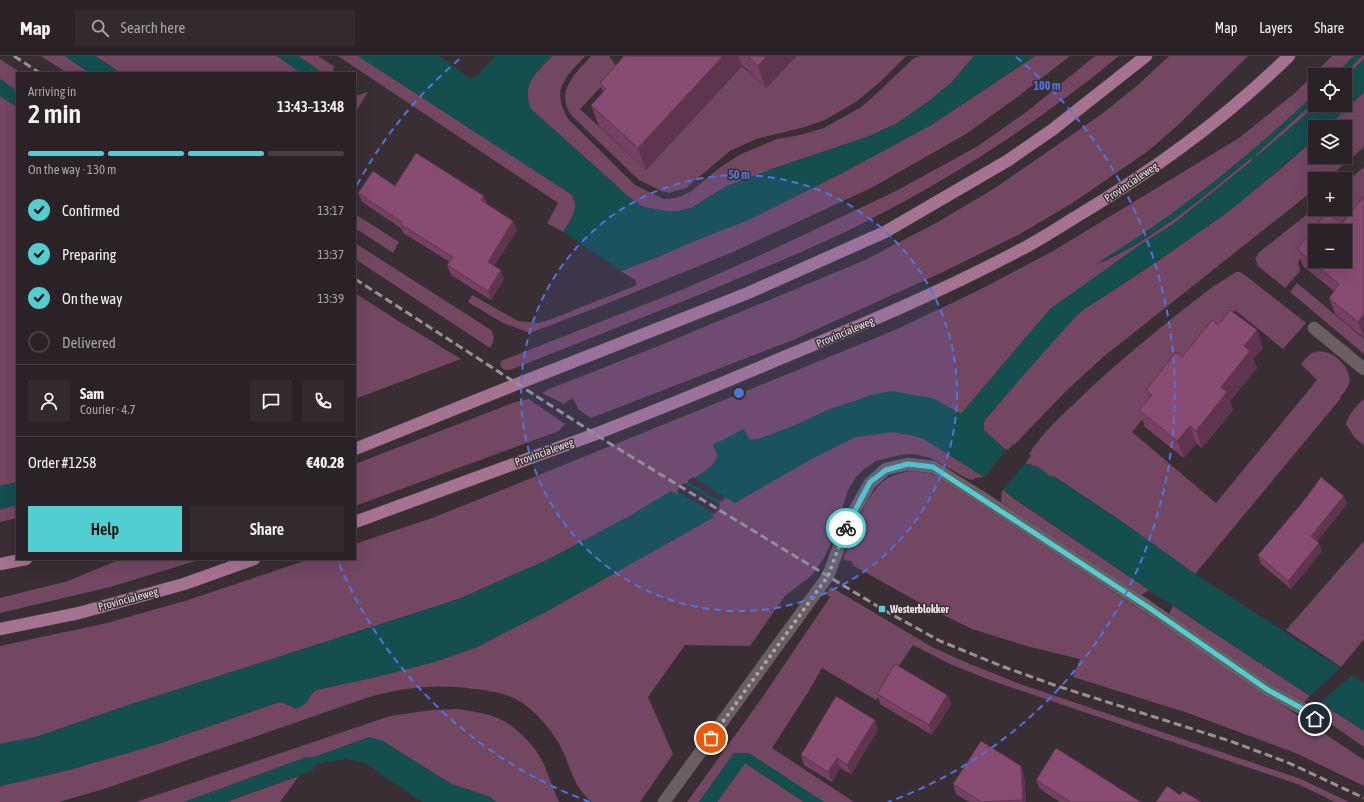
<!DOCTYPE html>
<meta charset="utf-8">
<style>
:root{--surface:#2b2227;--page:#332a2f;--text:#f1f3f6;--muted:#a6a4a7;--line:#473f44;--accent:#52cdd0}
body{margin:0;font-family:"Asap Condensed",sans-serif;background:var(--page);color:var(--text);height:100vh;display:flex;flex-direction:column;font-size:15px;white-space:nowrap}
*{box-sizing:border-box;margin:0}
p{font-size:13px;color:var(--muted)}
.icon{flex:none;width:22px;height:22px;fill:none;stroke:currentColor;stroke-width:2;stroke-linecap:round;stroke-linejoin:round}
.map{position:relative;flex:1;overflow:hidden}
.drawer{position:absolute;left:16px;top:16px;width:340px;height:488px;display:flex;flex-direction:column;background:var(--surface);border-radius:0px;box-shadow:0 4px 16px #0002,0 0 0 1px var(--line)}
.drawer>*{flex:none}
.controls{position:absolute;left:1308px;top:12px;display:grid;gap:8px}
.controls a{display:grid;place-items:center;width:44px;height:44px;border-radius:0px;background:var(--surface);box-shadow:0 4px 16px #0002,0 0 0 1px var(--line);font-size:20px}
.pin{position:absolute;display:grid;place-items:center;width:34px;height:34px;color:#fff;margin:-17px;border:2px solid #fff;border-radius:50%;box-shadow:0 1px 4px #0007}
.courier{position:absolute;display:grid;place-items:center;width:40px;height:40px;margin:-20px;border:3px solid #52cdd0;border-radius:50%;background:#fff;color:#222;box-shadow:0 1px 5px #0007}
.head em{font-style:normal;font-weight:600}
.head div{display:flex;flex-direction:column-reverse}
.head{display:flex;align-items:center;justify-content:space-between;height:68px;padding:0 12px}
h1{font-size:26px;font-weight:600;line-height:30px}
.bar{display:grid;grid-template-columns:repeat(4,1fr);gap:6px 4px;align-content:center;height:48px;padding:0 12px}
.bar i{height:5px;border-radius:3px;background:var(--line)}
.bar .current{background:var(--accent)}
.bar p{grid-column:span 4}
.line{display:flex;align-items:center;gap:10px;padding:0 12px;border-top:1px solid var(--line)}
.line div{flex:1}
.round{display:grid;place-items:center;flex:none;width:42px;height:42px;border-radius:0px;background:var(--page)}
ol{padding:0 12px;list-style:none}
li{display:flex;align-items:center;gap:12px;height:44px}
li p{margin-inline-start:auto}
li .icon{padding:4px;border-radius:50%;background:var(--accent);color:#111;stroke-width:4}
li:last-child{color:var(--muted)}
li i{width:22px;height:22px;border:2px solid var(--line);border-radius:50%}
.cta{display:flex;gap:8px;margin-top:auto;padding:8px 12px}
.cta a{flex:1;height:46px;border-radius:0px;background:var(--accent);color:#111;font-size:16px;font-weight:600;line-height:46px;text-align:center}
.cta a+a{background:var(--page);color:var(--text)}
header{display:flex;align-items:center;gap:24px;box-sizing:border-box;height:56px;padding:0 20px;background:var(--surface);border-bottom:1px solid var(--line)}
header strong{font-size:19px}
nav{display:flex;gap:22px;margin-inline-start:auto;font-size:14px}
.search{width:280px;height:36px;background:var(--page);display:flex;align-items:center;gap:10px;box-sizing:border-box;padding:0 14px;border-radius:0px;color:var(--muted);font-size:15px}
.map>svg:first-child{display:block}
.green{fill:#734662}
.water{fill:#144e4f}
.pier{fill:#392e34}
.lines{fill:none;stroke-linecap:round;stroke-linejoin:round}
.minor-casing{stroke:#554c51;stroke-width:13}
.major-casing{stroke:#554c51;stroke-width:13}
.minor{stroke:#6b5f66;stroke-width:12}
.major{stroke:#a67292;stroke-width:12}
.rail{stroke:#999095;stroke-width:3;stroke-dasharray:8 4;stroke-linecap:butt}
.wall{fill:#754061}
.shaded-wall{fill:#5f344f}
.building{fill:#884b71;stroke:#5f344f;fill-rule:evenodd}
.done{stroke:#ada5aa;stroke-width:4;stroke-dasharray:0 7.2}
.route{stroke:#52cdd0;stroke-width:5}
.ring{fill:none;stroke:#5174dc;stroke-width:2;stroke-dasharray:7 5}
.poi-dot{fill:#52cdd0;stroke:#392e34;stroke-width:1.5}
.labels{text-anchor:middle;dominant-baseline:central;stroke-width:3;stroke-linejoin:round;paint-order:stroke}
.street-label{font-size:11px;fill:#ece5e9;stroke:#392e34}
.poi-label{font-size:11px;font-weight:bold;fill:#ece5e9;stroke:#392e34;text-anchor:start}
.centre{fill:#5174dc;stroke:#392e34;stroke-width:2}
.ring-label{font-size:12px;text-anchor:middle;font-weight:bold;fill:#5174dc;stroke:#392e34;stroke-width:3;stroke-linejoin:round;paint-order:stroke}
</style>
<header>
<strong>Map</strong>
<div class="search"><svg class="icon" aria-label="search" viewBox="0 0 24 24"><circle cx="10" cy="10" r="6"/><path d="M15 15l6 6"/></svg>Search here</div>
<nav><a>Map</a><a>Layers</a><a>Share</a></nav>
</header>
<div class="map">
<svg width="1364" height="746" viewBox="0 0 1364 746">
<rect width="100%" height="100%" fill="#392e34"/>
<g class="green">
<path d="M 41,0 L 65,0 L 90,17 L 67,17 Z"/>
<path d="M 95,0 L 277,0 L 301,17 L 121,17 Z"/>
<path d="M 298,0 L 318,0 L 335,11 L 333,13 L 334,17 L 323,17 Z"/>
<path d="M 338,0 L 358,0 L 571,138 C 581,153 571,162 563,176 L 547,167 L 558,147 Z"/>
<path d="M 552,0 L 585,0 C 565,22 550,34 569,64 L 635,129 L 664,143 L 676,142 L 690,136 L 722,110 L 741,98 L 777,83 L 800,79 L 824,72 L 861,51 L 875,39 L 914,2 L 920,0 L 974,0 L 952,26 L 928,46 L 896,68 L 867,81 L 775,112 L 727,130 L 691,152 L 679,155 L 666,155 L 643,151 L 630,142 L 531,53 C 521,28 536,17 552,0 Z"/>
<path d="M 591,0 L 609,0 L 618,13 L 580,53 L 646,114 L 742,10 L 766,32 L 796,0 L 906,0 L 881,25 L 857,45 L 825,64 L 805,71 L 756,83 L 730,95 L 686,132 L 669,137 L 661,135 L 639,124 L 572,60 C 554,36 575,18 591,0 Z"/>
<path d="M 1035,0 L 1070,0 L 1020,39 L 966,78 L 873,131 L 733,196 L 601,250 L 530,277 L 503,267 L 468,246 L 472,239 L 518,265 L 538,267 L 549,264 L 637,229 L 635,224 L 621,215 L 660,200 L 694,185 L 748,164 L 844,116 L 931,69 Z"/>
<path d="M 1095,0 L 1119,0 C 1034,70 942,129 843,177 C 798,198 752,217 706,236 C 641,262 576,288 510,314 L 505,314 C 501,311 499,310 501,305 L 684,233 L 763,198 L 896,135 L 978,90 L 1029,54 Z"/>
<path d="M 1169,0 L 1248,0 L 1177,70 L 1148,95 L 1074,146 L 1020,178 L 943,216 L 793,284 L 591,362 L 579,354 L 573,342 L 571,344 L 570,343 L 564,348 L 542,337 L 549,333 L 661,289 L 865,204 L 936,167 L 995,132 L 1099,60 L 1138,29 Z"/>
<path d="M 1332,0 L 1354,0 L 1335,19 L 1315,19 L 1315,38 C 1247,102 1177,158 1098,208 C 1155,183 1203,141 1251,102 L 1253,104 L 1172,169 L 1137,191 L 1074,237 L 1027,280 L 961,358 L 932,342 L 871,339 L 855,345 L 830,353 L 796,369 L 759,383 L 749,384 L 744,373 L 713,389 L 718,400 C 712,414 697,419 686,428 C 683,431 680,435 677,438 L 664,440 L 630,460 L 549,503 L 459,543 L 126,650 L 36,681 L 0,688 L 0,590 L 107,567 L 188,544 L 310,503 L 355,503 L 355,488 L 435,461 L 719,346 L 895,274 L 975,236 L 1053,195 L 1239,82 L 1295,37 Z"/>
<path d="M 1362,0 L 1364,0 L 1364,3 L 1345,22 L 1345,19 L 1343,19 Z"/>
<path d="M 0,3 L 21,17 L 17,17 L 17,35 L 0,23 Z"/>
<path d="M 368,36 L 355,57 L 355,40 Z"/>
<path d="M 1364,36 L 1364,91 L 1327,123 L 1315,123 L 1315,133 L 1102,302 L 1065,336 L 1014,389 L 1013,388 L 1007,395 L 984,375 L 983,368 L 985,364 L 1036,304 L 1075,261 L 1083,254 C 1164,202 1245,148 1315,82 L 1315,101 L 1345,101 L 1345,71 L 1327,71 Z"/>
<path d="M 0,40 L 17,51 L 17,426 L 0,430 Z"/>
<path d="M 1315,45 L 1315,49 L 1317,49 L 1257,101 L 1255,99 Z"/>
<path d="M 1364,111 L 1364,140 L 1338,170 L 1315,175 L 1315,186 L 1298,206 L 1300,215 L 1285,232 L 1258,210 L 1255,202 L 1258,199 L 1257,198 L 1315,152 L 1315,153 L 1345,153 L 1345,127 Z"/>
<path d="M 355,158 L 399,186 L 393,197 L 355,172 Z"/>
<path d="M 355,187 L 491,274 C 495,281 494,285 490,292 L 355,203 Z"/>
<path d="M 1236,216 L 1240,216 L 1246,220 L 1306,267 L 1283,293 L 1235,254 L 1132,376 L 1216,447 L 1317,324 L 1301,308 C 1305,304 1309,297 1315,296 C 1331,291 1353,312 1349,328 C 1347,333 1343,338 1340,341 L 1341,342 L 1195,518 L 1121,465 L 1055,421 L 1050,420 L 1038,411 L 1025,407 L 1031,400 L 1029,398 C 1042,377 1062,359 1080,342 C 1123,301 1168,265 1215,229 L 1216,229 Z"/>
<path d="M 1297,227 L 1364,283 L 1364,298 L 1290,236 Z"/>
<path d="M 355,237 L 397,264 L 461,303 L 355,343 Z"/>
<path d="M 529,343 L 565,368 L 559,375 L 355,450 L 355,408 L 515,346 Z"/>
<path d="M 1364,343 L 1364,389 L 1355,382 L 1346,368 C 1347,361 1358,347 1364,343 Z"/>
<path d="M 892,376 L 911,379 L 924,383 L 984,421 L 974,422 L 974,424 L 968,423 L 931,402 L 913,398 L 900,399 L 876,405 L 864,413 L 856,421 L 848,434 L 833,483 L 824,502 L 812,519 L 785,540 L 750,590 L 685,589 L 648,641 L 673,698 L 640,746 L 592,746 C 572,731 570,706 558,686 C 549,671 536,656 521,646 C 508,638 490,634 474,633 C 436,628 407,631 369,641 L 107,732 L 59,746 L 0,746 L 0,730 L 69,714 L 155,689 L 276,647 L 282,646 L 296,653 L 307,646 L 310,638 L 316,634 L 376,621 L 434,606 L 477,591 L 549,554 L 714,461 L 712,459 L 723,440 L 817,400 L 855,381 Z"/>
<path d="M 909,415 L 929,417 L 955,430 L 1364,704 L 1364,730 L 1298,698 L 1188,657 L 1073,621 L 1080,603 L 1030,591 L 972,573 L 927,551 L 854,510 L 851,505 L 843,504 C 852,480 865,436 888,422 C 895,418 902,417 909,415 Z"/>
<path d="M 1002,433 L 1013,442 L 1149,534 L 1140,540 L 1041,474 L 1001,446 Z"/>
<path d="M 17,449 L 17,462 L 0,466 L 0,453 Z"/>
<path d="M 1364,485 L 1364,583 L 1341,611 L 1286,574 Z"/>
<path d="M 121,503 L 202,503 L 110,531 L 0,557 L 0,542 L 68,525 Z"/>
<path d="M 831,531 L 932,591 L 965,606 L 1020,628 L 1301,723 L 1349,746 L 1335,746 L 1300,729 L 998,627 L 952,609 L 913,589 L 876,644 L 822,612 L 807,638 L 772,692 L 854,746 L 824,746 L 749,698 L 734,697 L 699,746 L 687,746 L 764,639 L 830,541 L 826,538 Z"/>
<path d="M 1173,550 L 1310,640 L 1303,647 L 1280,635 L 1168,560 Z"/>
<path d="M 1321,647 L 1364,675 L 1364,691 L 1315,657 L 1317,650 Z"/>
<path d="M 457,653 C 489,658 503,659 526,683 C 534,691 541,701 545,711 C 550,723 554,735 559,746 L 496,746 L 490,741 L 451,728 L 381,684 L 310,702 L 307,701 L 184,746 L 136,746 L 390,660 L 432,654 Z"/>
<path d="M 745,707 L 804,746 L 717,746 Z"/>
<path d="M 299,720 L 280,746 L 226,746 Z"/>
</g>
<g class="water">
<path d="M 65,0 L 95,0 L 121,17 L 90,17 Z"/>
<path d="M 277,0 L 298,0 L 323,17 L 301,17 Z"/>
<path d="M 358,0 L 440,0 L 469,22 L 476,21 L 495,0 L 552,0 C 536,17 521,28 531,53 L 630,142 L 643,151 L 666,155 L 679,155 L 691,152 L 727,130 L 775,112 L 867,81 L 896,68 L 928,46 L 952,26 L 974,0 L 1035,0 L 931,69 L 844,116 L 748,164 L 694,185 L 660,200 L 621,215 L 563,176 C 571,162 581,153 571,138 Z"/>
<path d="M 1354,0 L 1362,0 L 1343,19 L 1335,19 Z"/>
<path d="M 1364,4 L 1364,36 L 1327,71 L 1315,71 L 1315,83 L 1227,157 L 1154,207 L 1083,254 L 1075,261 L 985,363 L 984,368 L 984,374 L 1007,395 L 1025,408 L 1038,411 L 1050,420 L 1055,421 L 1121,465 L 1195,518 L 1364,627 L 1364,675 L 1149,534 L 984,421 L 924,383 L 911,379 L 892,376 L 855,381 L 817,400 L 735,447 L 723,440 L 712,459 L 714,461 L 549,554 L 477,591 L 434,606 L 376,621 L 316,634 C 306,642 310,648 296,653 L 282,646 L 276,647 L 155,689 L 69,714 L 0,730 L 0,688 L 36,681 L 126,650 L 459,543 L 549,503 L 630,460 L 671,435 L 677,438 C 679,436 680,432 683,430 C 694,421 712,415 718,400 L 713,389 L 744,373 L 750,384 L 759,383 L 796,369 L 830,353 L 855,345 L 871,339 L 892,335 L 932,342 L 961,358 L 1050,253 L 1137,191 L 1172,169 L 1253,104 L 1251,102 L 1177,161 L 1128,193 L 1095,208 C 1175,160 1247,102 1315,38 L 1315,45 L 1255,99 L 1257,100 L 1317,49 L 1345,49 L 1345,23 Z"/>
<path d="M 0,23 L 17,35 L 17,51 L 0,40 Z"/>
<path d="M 17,426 L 17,449 L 0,453 L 0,430 Z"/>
<path d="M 369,681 L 381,684 L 451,728 L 490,741 L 496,746 L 422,746 L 365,707 L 347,703 L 320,707 L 313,712 L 314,714 L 226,746 L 184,746 L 307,701 L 311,702 Z"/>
<path d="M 734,697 L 749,697 L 824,746 L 804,746 L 745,707 L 717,746 L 699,746 Z"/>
</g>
<g class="pier">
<path d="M 1007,393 L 1026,406 L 1002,435 L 983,423 Z"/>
<path d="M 693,421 L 726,442 L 725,443 L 724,443 L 722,446 L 687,425 Z"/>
<path d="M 684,427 L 720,449 L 715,458 L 677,435 L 681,429 Z"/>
<path d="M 1341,611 L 1352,619 L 1319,648 L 1308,642 Z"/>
</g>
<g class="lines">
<g class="minor-casing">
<g id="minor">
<path d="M 1314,272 L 1364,313"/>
<path d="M 664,746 L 828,520 L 849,464 L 870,427 L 886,413 L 908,408 L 933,411 L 984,443 L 1148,551 L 1268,634 L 1303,653 L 1315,663"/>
</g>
</g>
<g class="major-casing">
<g id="major">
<path d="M 355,393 L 517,328 L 748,237 L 885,176 L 1007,105 L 1052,74 L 1146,0"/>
<path d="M 355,466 C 434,437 514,408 593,379 C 657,354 721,328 784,301 C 864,268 943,235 1020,194 C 1040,184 1059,171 1079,159 C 1154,114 1226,62 1289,0"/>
<path d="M 0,508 L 26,503"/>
<path d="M 0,573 L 79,557 L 184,528 L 254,503"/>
</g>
</g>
<use href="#minor" class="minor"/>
<use href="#major" class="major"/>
<g class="rail">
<path d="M 14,0 L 40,17"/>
<path d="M 355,223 L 609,387 L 882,553 L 940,585 L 1004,611 L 1057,630 L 1230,685 L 1289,707 L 1364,742"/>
</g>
</g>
<g class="wall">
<path d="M 624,0 L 795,0 L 766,32 L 742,9 L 646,114 L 599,70 L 591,49 L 603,36 L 600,27 Z"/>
<path d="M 395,130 L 486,148 L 513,165 L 517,174 L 494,210 L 504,223 L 491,244 L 451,219 L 447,209 L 450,206 L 403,177 L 402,173 L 362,146 L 358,137 Z"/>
<path d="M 1364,140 L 1364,282 L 1335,258 L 1329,242 L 1334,235 L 1303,210 L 1297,193 L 1341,168 Z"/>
<path d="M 1218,269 L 1257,274 L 1263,292 L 1253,303 L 1257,312 L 1230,345 L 1233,354 L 1202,392 L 1196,387 L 1184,402 L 1145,371 L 1139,354 L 1149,342 L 1146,334 Z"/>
<path d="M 1347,448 L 1317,485 L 1322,495 L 1291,533 L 1261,508 L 1258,499 Z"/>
<path d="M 877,638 L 947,639 L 951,648 L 932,679 L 880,648 Z"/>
<path d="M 875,664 L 878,674 L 851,718 L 840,712 L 832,726 L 804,709 L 801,699 Z"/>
<path d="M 1021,710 L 1024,720 L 1026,746 L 969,746 L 956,738 L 953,728 Z"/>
<path d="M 1036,724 L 1141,746 L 1060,746 L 1040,733 Z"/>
</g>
<g class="shaded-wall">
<path d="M 723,0 L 739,0 L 742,9 L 646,114 L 638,92 Z"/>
<path d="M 767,0 L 795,0 L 766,32 L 758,10 Z"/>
<path d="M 484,140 L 487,149 L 481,144 Z"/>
<path d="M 513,165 L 517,174 L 491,215 L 488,206 Z"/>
<path d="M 501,214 L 504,223 L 491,244 L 488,235 Z"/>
<path d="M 1364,258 L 1364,282 L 1358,266 Z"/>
<path d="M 1257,274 L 1263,292 L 1253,303 L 1257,312 L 1230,345 L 1233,354 L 1202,392 L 1196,375 L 1244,290 Z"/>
<path d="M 1190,370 L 1196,387 L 1184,402 L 1177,385 Z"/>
<path d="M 1344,440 L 1347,448 L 1314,488 L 1311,480 Z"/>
<path d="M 1319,487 L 1322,495 L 1291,533 L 1288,525 Z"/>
<path d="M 947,639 L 951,648 L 932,679 L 929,669 Z"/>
<path d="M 875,664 L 878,674 L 851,718 L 847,709 Z"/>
<path d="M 837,702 L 840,712 L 832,726 L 828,716 Z"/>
<path d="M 1021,710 L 1024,720 L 1026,746 L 1023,746 L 1023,744 Z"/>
</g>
<g class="building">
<path d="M 624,0 L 723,0 L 638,92 L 591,49 L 606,33 L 600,27 Z"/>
<path d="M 748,0 L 767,0 L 758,10 Z"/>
<path d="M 416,97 L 484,140 L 481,144 L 513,165 L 488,206 L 501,214 L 488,235 L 447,209 L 453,201 L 400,168 L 402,166 L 358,137 L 373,115 L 395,130 Z"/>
<path d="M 1364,140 L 1364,258 L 1358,266 L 1329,242 L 1339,228 L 1297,193 L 1327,156 L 1341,168 ZM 1315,175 L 1345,175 L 1345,205 L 1315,205 Z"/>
<path d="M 1230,254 L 1257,274 L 1244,290 L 1250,295 L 1221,331 L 1227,336 L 1196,375 L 1190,370 L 1177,385 L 1139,354 L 1152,339 L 1146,334 L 1176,296 L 1182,301 L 1212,264 L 1218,269 Z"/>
<path d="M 1321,421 L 1344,440 L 1311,480 L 1319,487 L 1288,525 L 1258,499 L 1306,442 Z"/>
<path d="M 895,608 L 947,639 L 929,669 L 877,638 Z"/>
<path d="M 836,640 L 875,664 L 847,709 L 837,702 L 828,716 L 801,699 Z"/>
<path d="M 981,685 L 1021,710 L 1023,744 L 981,746 L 953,728 Z"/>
<path d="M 1056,692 L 1141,746 L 1071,746 L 1036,724 Z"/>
<path d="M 1167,730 L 1180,739 L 1183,735 L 1201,746 L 1156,746 Z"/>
</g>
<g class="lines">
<path class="done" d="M 711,682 L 828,520 L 846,472"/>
<path class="route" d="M 846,472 L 850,464 L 870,426 L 886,414 L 908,408 L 933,411 L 1148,551 L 1268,634 L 1303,653 L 1315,663"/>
</g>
<circle cx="739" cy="337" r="218" fill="#5174dc" fill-opacity=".12"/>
<g class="ring">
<circle cx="739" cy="337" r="218"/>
<path d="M590 746A435 435 0 0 1 337 503M357 129A435 435 0 0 1 462 1M1016 1A435 435 0 0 1 888 746"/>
</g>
<rect class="poi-dot" x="878" y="549" width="8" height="8" rx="2"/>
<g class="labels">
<g class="street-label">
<text transform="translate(1131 126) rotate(-34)">Provincialeweg</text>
<text transform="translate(845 276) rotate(-23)">Provincialeweg</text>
<text transform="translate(544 396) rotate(-20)">Provincialeweg</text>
<text transform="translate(128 543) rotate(-15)">Provincialeweg</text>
</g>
<g class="poi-label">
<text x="890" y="553">Westerblokker</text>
</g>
</g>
<circle cx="739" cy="337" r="6" class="centre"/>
<g class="ring-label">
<text x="1047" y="34">100 m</text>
<text x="739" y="123">50 m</text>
</g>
</svg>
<div class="controls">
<a><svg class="icon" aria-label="locate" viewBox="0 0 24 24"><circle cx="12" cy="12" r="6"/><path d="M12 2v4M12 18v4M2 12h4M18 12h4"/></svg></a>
<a><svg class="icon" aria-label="layers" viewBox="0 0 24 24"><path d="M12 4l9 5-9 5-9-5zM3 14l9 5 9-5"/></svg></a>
<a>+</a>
<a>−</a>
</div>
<div class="pin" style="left:711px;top:682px;background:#ea580c"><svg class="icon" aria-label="bag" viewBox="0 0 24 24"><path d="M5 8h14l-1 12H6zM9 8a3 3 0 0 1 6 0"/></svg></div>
<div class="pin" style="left:1315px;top:663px;background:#1f2937"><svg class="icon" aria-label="home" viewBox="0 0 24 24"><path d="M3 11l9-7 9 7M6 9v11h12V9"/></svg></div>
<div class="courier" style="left:846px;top:472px"><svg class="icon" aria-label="bike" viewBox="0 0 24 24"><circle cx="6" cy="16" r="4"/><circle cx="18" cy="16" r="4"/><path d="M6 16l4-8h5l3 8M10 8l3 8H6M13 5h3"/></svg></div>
<section class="drawer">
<div class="head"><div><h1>2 min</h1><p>Arriving in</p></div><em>13:43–13:48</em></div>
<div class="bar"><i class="current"></i><i class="current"></i><i class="current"></i><i></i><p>On the way · 130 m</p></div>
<ol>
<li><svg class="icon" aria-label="check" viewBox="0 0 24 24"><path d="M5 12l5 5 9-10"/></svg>Confirmed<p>13:17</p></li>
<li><svg class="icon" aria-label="check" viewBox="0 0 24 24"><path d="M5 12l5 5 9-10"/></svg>Preparing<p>13:37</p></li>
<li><svg class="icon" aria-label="check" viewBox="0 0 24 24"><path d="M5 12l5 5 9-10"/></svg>On the way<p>13:39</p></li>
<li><i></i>Delivered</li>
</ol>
<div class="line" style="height:72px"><a class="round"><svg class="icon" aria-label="person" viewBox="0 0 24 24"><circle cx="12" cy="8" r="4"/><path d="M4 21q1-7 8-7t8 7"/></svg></a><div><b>Sam</b><p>Courier · 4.7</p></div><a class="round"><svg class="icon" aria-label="chat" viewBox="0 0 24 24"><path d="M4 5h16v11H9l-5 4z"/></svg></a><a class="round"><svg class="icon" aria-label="phone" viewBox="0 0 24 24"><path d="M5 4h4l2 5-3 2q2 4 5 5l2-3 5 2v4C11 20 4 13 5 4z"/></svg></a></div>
<div class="line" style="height:52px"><div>Order #1258</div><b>€40.28</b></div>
<div class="cta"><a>Help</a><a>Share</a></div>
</section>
</div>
